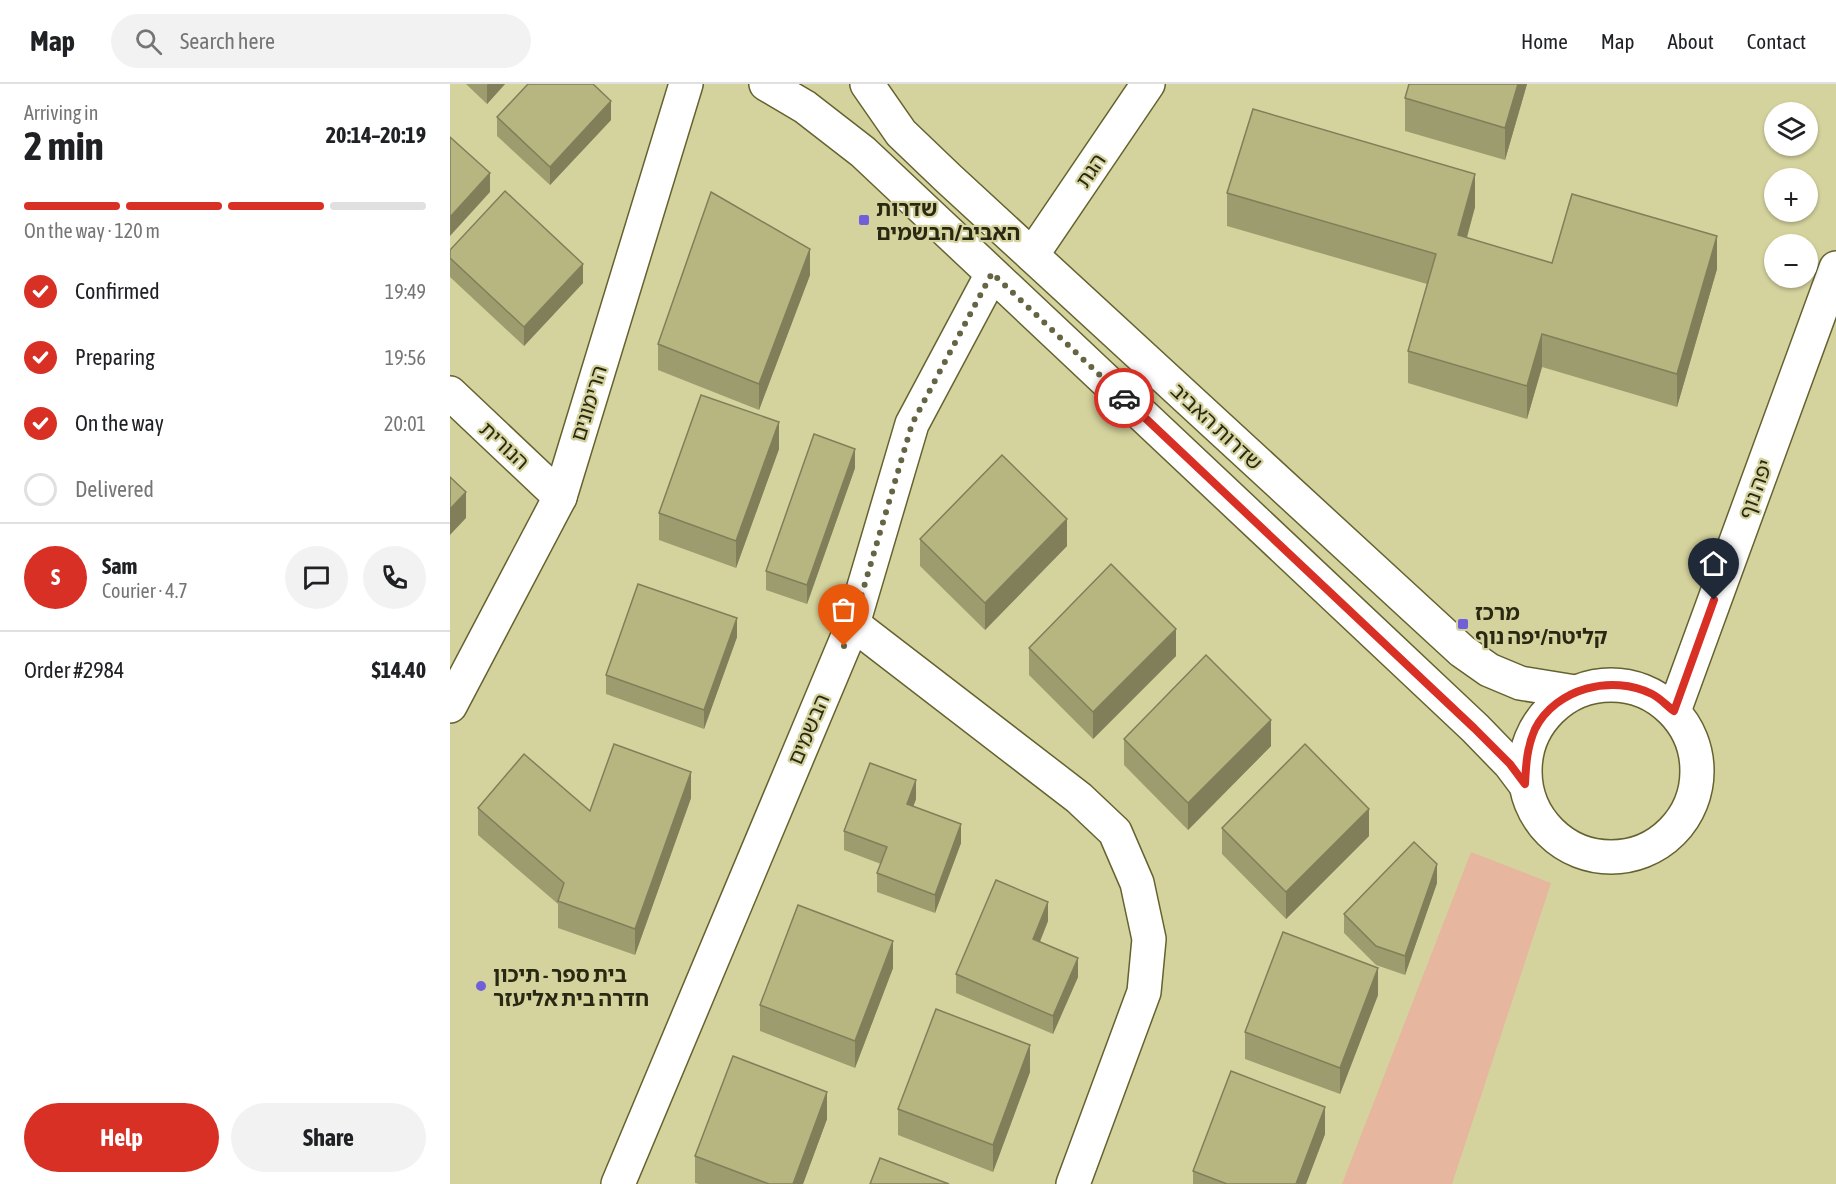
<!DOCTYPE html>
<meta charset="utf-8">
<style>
:root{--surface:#fff;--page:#f2f2f2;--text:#202124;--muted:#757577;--line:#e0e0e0;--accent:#d93025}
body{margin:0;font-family:"Asap Condensed","Noto Sans Hebrew",sans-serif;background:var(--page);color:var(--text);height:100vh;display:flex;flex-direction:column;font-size:22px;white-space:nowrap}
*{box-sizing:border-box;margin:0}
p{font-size:20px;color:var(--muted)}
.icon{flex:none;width:33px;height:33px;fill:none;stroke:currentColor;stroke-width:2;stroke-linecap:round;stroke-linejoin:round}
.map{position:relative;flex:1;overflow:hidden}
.details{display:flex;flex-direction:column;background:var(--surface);width:450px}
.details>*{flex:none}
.fabs{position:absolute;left:1314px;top:18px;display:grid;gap:12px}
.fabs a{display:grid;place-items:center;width:54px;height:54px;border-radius:50%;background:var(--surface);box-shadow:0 2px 4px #0004;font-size:30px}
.pin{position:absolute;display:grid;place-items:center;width:51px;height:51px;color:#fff;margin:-62px -26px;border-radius:50% 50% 50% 0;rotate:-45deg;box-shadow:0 0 6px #0007}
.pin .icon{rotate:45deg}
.courier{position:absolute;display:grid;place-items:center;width:60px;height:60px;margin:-30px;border:4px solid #d93025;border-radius:50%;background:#fff;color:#222;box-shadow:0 2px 8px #0007}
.head em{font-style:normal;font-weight:700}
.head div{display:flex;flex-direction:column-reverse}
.head{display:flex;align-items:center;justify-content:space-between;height:102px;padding:0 24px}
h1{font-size:39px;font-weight:700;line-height:45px}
.bar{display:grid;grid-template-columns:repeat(4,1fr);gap:9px 6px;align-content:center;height:72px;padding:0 24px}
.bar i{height:8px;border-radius:4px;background:var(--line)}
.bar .current{background:var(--accent)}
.bar p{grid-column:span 4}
.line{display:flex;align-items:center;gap:15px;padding:0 24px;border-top:2px solid var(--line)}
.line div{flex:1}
.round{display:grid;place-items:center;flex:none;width:63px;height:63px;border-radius:32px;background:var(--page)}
ol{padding:0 24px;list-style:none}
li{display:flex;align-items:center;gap:18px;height:66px}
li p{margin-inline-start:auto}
li .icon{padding:6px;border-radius:50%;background:var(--accent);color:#fff;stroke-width:4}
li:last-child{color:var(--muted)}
li i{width:33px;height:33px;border:3px solid var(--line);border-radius:50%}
.button{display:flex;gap:12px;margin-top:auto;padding:12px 24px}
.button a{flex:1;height:69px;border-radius:36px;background:var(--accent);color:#fff;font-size:24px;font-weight:700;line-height:69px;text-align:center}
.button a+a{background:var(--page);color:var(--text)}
header{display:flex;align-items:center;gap:36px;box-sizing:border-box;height:84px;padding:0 30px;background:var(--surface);border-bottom:2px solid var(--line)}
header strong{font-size:28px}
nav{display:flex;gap:33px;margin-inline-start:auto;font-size:21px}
.search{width:420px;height:54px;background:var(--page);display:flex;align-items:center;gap:15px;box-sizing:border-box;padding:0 21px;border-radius:33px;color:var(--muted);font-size:22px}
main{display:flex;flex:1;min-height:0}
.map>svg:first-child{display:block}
.green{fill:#e6b69f}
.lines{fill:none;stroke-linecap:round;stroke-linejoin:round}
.minor-casing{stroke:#656230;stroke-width:36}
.tertiary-casing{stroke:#656230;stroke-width:36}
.minor{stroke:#fff;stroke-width:33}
.tertiary{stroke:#fff;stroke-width:33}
.wall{fill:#9d9c6e}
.shaded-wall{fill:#807f5a}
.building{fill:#b7b580;stroke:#807f5a;stroke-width:1.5}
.done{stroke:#656443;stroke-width:6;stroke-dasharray:0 10.8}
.route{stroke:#d93025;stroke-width:8}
.poi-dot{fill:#715fd9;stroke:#d5d39d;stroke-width:2}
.labels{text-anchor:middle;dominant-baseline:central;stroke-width:4.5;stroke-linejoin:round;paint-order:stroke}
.street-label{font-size:21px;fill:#292813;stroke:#d5d39d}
.poi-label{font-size:21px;font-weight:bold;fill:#292813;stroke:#d5d39d;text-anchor:start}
</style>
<header>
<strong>Map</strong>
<div class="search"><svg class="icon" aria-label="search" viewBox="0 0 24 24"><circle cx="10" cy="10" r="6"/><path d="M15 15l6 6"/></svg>Search here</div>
<nav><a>Home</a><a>Map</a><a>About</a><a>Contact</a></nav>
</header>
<main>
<section class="details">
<div class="head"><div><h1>2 min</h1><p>Arriving in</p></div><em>20:14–20:19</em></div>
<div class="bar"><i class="current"></i><i class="current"></i><i class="current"></i><i></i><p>On the way · 120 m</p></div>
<ol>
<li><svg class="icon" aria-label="check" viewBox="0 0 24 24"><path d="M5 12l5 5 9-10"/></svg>Confirmed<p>19:49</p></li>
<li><svg class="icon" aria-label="check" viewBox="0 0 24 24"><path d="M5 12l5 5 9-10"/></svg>Preparing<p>19:56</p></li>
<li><svg class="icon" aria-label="check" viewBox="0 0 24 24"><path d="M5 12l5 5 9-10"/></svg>On the way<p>20:01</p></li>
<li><i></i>Delivered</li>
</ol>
<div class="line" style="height:108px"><b class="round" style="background:var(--accent);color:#fff">S</b><div><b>Sam</b><p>Courier · 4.7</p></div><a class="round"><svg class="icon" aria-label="chat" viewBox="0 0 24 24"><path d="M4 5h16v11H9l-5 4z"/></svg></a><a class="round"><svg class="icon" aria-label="phone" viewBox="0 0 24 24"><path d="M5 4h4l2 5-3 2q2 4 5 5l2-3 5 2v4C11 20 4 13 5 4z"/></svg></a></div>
<div class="line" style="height:78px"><div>Order #2984</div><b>$14.40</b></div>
<div class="button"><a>Help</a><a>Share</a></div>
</section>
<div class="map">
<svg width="1386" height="1100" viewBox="0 0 1386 1100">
<rect width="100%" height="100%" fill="#d5d39d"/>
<path class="green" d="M 1021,768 L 1101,799 L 1002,1100 L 892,1100 Z"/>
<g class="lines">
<g class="minor-casing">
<g id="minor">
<path d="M 582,171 L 698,0"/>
<path d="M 0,309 L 110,413"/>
<path d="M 403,540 L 629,714 L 665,748 L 687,799 L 699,855 L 694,908 L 623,1100"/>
<path d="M 0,622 L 110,413 L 236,0"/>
<path d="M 168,1100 L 403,540 L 462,340 L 542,190"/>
</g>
</g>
<g class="tertiary-casing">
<g id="tertiary">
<path d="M 316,0 L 355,23 L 413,68 L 1025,644 L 1060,680 L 1075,700"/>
<path d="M 417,0 L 451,49 L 498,94 L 1012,567 L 1039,586 L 1070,599 L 1125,608"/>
<circle cx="1161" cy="687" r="86"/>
<path d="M 1224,627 L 1386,184"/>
</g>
</g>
<use href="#minor" class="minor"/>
<use href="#tertiary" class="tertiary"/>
</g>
<g class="wall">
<path d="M 16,0 L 55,0 L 37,20 Z"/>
<path d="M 1077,0 L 1055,76 L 955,47 L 955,14 Z"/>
<path d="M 47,33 L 161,36 L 100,101 L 47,52 Z"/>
<path d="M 777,109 L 1025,123 L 1017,154 L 1102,179 L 1267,185 L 1227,323 L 1092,283 L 1077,335 L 958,299 L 958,267 L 977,200 L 777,142 Z"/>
<path d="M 0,166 L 133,199 L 74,262 L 0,193 Z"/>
<path d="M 360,191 L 309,326 L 208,286 L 208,260 Z"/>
<path d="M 329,365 L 286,484 L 209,456 L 209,429 Z"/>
<path d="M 405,384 L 357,520 L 316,506 L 316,487 Z"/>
<path d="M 470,455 L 617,462 L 535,546 L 470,482 Z"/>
<path d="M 287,553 L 254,645 L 156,610 L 156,591 Z"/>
<path d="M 579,564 L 726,572 L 643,655 L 579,591 Z"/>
<path d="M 674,655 L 821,662 L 738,746 L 674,681 Z"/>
<path d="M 241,714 L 185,871 L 108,844 L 108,820 L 28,751 L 28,724 L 140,727 Z"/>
<path d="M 466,715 L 463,723 L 511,759 L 485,829 L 427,808 L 427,789 L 431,780 L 394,766 L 394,747 Z"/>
<path d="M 772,744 L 919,752 L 836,835 L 772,770 Z"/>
<path d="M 987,799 L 955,891 L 926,881 L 894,849 L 894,830 Z"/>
<path d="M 598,837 L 590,858 L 628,893 L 603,950 L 506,909 L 506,890 Z"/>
<path d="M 443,884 L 405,984 L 310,947 L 310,921 Z"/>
<path d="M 928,911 L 890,1010 L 795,975 L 795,948 Z"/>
<path d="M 580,988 L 543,1088 L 448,1051 L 448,1025 Z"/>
<path d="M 377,1035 L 353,1100 L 249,1100 L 245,1099 L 245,1072 Z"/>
<path d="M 875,1050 L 856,1100 L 743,1100 L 743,1087 Z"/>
</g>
<g class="shaded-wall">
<path d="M 38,0 L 55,0 L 37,20 L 37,1 Z"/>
<path d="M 1068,0 L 1077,0 L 1055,76 L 1055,44 Z"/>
<path d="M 161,17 L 161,36 L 100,101 L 100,83 Z"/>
<path d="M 40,89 L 40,108 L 0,152 L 0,133 Z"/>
<path d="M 1025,90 L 1025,123 L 1008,184 L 1008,151 Z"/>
<path d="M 1267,152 L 1267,185 L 1227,323 L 1227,290 Z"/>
<path d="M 360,165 L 360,191 L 309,326 L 309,300 Z"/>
<path d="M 133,180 L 133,199 L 74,262 L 74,243 Z"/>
<path d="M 1092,250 L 1092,283 L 1077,335 L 1077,302 Z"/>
<path d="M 329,338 L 329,365 L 286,484 L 286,457 Z"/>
<path d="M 405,365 L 405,384 L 357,520 L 357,501 Z"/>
<path d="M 16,408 L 16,434 L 0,451 L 0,425 Z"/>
<path d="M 617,435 L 617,462 L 535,546 L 535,519 Z"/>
<path d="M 287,534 L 287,553 L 254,645 L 254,626 Z"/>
<path d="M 726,545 L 726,572 L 643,655 L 643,628 Z"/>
<path d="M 821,636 L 821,662 L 738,746 L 738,719 Z"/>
<path d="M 241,688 L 241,714 L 185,871 L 185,845 Z"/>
<path d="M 466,696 L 466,715 L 457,739 L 457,720 Z"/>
<path d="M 919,725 L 919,752 L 836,835 L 836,808 Z"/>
<path d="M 511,740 L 511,759 L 485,829 L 485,811 Z"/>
<path d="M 987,780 L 987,799 L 955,891 L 955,872 Z"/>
<path d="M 598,818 L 598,837 L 583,874 L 583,855 Z"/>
<path d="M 443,857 L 443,884 L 405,984 L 405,957 Z"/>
<path d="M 628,874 L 628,893 L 603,950 L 603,932 Z"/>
<path d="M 928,884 L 928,911 L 890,1010 L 890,984 Z"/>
<path d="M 580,961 L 580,988 L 543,1088 L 543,1061 Z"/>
<path d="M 377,1008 L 377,1035 L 353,1100 L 343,1100 Z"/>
<path d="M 875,1023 L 875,1050 L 856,1100 L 846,1100 Z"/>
</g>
<g class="building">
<path d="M 78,0 L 143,0 L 161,17 L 100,83 L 47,33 Z"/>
<path d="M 959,0 L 1068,0 L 1055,44 L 955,14 Z"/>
<path d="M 803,25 L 1025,90 L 1008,151 L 1102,179 L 1122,110 L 1267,152 L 1227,290 L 1092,250 L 1077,302 L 958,267 L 986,170 L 777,109 Z"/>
<path d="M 0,53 L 40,89 L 0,133 Z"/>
<path d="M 55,107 L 133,180 L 74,243 L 0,174 L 0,166 Z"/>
<path d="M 261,108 L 360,165 L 309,300 L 208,260 Z"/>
<path d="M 251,311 L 329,338 L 286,457 L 209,429 Z"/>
<path d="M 364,350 L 405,365 L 357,501 L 316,487 Z"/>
<path d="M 552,371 L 617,435 L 535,519 L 470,455 Z"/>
<path d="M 0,393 L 16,408 L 0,425 Z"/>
<path d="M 661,480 L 726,545 L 643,628 L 579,564 Z"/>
<path d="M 188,500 L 287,534 L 254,626 L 156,591 Z"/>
<path d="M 756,571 L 821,636 L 738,719 L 674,655 Z"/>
<path d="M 164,660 L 241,688 L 185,845 L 108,817 L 114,799 L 28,724 L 74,670 L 140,727 Z"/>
<path d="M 855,660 L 919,725 L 836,808 L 772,744 Z"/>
<path d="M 420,679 L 466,696 L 457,720 L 511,740 L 485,811 L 427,789 L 437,763 L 394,747 Z"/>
<path d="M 964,758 L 987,780 L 955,872 L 926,862 L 894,830 Z"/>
<path d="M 546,796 L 598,818 L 583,855 L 628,874 L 603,932 L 506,890 Z"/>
<path d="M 348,821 L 443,857 L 405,957 L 310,921 Z"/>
<path d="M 833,848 L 928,884 L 890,984 L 795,948 Z"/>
<path d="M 486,925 L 580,961 L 543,1061 L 448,1025 Z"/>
<path d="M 283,972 L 377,1008 L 343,1100 L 319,1100 L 245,1072 Z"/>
<path d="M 781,987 L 875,1023 L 846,1100 L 777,1100 L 743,1087 Z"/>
<path d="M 430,1074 L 499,1100 L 420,1100 Z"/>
</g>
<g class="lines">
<path class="done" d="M 394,562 L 403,540 L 462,340 L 542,189 L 674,314"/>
<path class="route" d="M 674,314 L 1024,644 L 1060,680 L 1075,700 C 1076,680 1077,663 1085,645 C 1106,604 1162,590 1202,610 C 1210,614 1217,622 1224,627 L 1264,516"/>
</g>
<g class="poi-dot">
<rect x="408" y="130" width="12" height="12" rx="3"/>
<rect x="1007" y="534" width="12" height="12" rx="3"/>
<circle cx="31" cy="902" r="6"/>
</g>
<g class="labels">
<g class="street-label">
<text transform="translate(640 86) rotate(-56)">הגת</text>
<text transform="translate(138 319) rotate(-73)">הרימונים</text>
<text transform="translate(767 342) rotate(43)">שדרות האביב</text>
<text transform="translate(55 361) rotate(43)">הנורית</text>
<text transform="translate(1305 405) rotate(-70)">יפה נוף</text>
<text transform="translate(358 645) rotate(-67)">הבשמים</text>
</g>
<g class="poi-label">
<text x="426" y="124">שדרות<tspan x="426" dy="24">האביב/הבשמים</tspan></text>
<text x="1025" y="528">מרכז<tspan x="1025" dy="24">קליטה/יפה נוף</tspan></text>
<text x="43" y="890">בית ספר - תיכון<tspan x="43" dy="24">חדרה בית אליעזר</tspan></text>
</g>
</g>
</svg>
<div class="fabs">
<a><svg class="icon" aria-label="layers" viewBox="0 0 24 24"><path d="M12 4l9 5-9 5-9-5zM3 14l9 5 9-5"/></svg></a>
<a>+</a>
<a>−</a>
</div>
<div class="pin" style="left:394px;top:562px;background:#ea580c"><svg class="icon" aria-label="bag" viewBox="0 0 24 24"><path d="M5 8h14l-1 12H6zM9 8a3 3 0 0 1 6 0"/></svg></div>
<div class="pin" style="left:1264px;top:516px;background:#1f2937"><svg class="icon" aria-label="home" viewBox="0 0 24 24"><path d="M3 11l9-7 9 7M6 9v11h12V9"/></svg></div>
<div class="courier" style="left:674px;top:314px"><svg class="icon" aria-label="car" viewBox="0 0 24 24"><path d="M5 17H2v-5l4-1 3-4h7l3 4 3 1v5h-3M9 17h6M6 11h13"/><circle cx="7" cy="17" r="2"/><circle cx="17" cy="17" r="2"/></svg></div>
</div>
</main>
